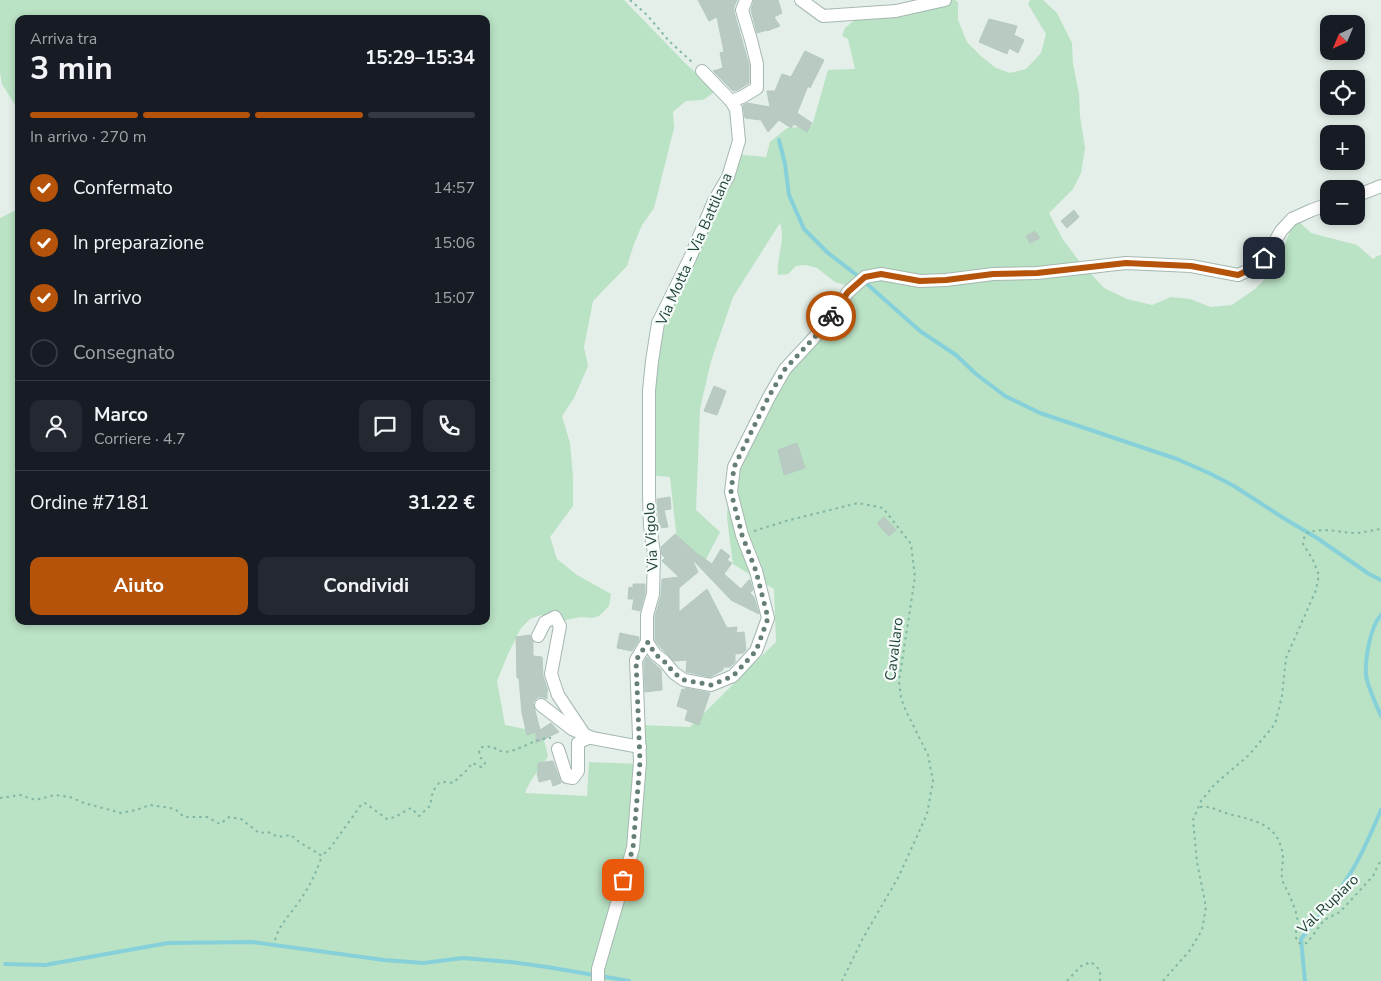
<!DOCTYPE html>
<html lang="it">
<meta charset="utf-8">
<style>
:root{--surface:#171b24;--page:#242831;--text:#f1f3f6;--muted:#9ea1a6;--line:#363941;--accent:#b45309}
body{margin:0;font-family:"Nunito Sans",sans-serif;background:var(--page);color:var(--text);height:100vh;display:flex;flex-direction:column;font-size:19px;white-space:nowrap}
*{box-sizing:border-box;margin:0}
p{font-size:16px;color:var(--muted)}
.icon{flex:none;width:28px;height:28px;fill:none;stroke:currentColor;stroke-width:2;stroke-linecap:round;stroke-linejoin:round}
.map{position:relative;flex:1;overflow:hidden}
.panel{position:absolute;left:15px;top:15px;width:475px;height:610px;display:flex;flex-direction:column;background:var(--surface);border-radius:10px;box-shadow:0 2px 8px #0003}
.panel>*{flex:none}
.needle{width:32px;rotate:224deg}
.controls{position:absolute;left:1320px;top:15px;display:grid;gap:10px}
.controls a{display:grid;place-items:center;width:45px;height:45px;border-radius:10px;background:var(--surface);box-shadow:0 2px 8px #0003;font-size:25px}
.pin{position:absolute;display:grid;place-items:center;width:42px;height:42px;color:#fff;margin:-21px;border-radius:10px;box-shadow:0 2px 8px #0006}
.courier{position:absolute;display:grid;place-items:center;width:50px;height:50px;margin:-25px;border:4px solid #b45309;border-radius:50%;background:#fff;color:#222;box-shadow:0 1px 6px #0007}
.headline em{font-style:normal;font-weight:700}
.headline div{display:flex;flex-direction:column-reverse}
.headline{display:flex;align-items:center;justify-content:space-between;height:85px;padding:0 15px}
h1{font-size:32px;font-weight:700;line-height:38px}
.bar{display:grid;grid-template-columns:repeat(4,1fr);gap:8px 5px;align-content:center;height:60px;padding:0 15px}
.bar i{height:6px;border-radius:4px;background:var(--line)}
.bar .active{background:var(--accent)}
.bar p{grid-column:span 4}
.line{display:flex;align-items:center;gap:12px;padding:0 15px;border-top:1px solid var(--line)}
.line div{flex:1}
.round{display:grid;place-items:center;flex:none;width:52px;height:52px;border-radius:10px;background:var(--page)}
ol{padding:0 15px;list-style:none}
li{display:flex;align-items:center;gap:15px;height:55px}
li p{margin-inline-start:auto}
li .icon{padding:5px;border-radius:50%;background:var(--accent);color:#fff;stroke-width:4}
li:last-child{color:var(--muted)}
li i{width:28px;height:28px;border:2px solid var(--line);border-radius:50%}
.cta{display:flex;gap:10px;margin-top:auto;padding:10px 15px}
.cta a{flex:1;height:58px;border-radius:10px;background:var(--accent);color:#fff;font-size:20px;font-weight:700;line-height:58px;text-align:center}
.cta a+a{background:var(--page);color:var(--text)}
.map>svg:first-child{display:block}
.green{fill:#bae2c4}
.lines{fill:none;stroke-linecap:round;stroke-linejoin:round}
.stream{stroke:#86d0da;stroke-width:4}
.building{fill:#b8cac2;stroke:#b5cac0}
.minor-casing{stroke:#a5b8b0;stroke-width:14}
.path{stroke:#80b6a3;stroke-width:2;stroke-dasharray:2.5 4;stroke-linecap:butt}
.minor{stroke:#fff;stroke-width:12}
.done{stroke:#657f76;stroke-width:5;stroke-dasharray:0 9}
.route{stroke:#b45309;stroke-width:6}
.labels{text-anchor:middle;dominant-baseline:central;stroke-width:4.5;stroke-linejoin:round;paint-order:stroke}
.street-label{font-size:15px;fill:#204338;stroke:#f5fbf8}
</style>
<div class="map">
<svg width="1381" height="981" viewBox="0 0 1381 981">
<rect width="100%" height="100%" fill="#e4efe9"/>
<path class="green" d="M 0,0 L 624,0 L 687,65 L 716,91 L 703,100 L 686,101 L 673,112 L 674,128 L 654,208 L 642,225 L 634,244 L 627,266 L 593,301 L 584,347 L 588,366 L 574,398 L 562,416 L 570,443 L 573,476 L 573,506 L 550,537 L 557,559 L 577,575 L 611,594 L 609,606 L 599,616 L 592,618 L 581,617 L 561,621 L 552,616 L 541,615 L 530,619 L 521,628 L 508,654 L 497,681 L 505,725 L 535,731 L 544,740 L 548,756 C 540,770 531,777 525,793 L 587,796 L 589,762 L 639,764 L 641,725 L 690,727 L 776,642 L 774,589 L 733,564 L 727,518 L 729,467 L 777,372 L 819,333 L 845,285 L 835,282 L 817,268 L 806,265 L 796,266 L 788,274 L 778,275 C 776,256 786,242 780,223 L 733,297 L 711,361 L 700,409 L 696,510 L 720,532 L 703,565 L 677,541 L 670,477 L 646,475 L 660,314 L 732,154 L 766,157 L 770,142 L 787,128 L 812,126 L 828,70 L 855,69 L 848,39 L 842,36 L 845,28 L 857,18 L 924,0 L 955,0 L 958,2 L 958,20 L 967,42 L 982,57 L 996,68 L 1010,73 L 1026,69 L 1041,53 L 1046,34 L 1028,4 L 1030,0 L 1043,0 L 1057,13 L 1072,43 L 1073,64 L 1079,94 L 1080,116 L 1085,148 L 1081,173 L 1073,189 L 1049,213 L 1062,238 L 1079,261 L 1104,288 L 1127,299 L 1152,305 L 1171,297 L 1190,299 L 1211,307 L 1232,305 L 1255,289 L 1270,274 L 1280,257 L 1295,218 L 1311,233 L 1357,245 L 1373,259 L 1377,256 L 1381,255 L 1381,981 L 0,981 L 0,218 L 14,211 L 19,213 L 19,621 L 486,621 L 486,19 L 19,19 L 19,111 L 2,84 L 0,73 Z"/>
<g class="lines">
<g class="stream">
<path d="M 779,140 L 785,164 L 789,195 L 804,229 L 828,253 L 858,276 L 920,331 L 956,355 L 976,374 L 1005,396 L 1040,413 L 1177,459 L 1209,473 L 1234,486 L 1285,519 L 1317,538 L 1369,574 L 1381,580"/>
<path d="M 1381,615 C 1370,627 1365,659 1366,675 C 1367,684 1377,707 1381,716"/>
<path d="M 5,964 L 45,965 L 168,943 L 252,942 L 384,960 L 423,963 L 463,958 L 511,962 L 547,967 L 629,981"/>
<path d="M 1305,981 L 1301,939 C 1317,919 1334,899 1348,877 C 1362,856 1371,833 1381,810"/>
</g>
</g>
<g class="building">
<path d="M 698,0 L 737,0 L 734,7 L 734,12 L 749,65 L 749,83 L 738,90 L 733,91 L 713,71 L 723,68 L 720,53 L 724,52 L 717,17 L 709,21 Z"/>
<path d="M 754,0 L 778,0 L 782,13 L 774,17 L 780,26 L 767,31 L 767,30 L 757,33 L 751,10 Z"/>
<path d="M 989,19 L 1017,26 L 1014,35 L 1024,40 L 1018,53 L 1009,48 L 1007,54 L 979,42 Z"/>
<path d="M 805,51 L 824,60 L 810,88 L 808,86 L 797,113 L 812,123 L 807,132 L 794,124 L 791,128 L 779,120 L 768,132 L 761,120 L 745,118 L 743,105 L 747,103 L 770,107 L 767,91 L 775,91 L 782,74 L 791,77 Z"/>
<path d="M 1074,210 L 1079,217 L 1067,228 L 1061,221 Z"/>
<path d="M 1035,231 L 1040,238 L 1030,243 L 1026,236 Z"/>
<path d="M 714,386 L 726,391 L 717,415 L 704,411 Z"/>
<path d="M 797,443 L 805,468 L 784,475 L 778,450 Z"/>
<path d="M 670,497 L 671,509 L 664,510 L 668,527 L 659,528 L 657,499 Z"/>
<path d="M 884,517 L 896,530 L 889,536 L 877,523 Z"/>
<path d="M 675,534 L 695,552 L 712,564 L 721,549 L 730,556 L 727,560 L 732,563 L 724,574 L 741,589 L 749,580 L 750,580 L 753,590 L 750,593 L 754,597 L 759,614 L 731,600 L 692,559 L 698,572 L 679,588 L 679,612 L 707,589 L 727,628 L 737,627 L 736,633 L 744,632 L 746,650 L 743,653 L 735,654 L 735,662 L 730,667 L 723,667 L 723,670 L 710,677 L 687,672 L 686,672 L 687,660 L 674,661 L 661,648 L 655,640 L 655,616 L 661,596 L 662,579 L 679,577 L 662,561 L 665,558 L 662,555 L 661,547 Z"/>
<path d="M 633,584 L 645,584 L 645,593 L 640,611 L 632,609 L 634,599 L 628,599 L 629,587 L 633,588 Z"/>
<path d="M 620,633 L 639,637 L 639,640 L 632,651 L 617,648 Z"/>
<path d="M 530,635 L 533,642 L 533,656 L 542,657 L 543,676 L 548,691 L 547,691 L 547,699 L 543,697 L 538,697 L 535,700 L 533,703 L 540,730 L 551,723 L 559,732 L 536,743 L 536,732 L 527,735 L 522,713 L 519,678 L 517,678 L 516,637 Z"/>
<path d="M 647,657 L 661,670 L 662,690 L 645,692 L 644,662 Z"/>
<path d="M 685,688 L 710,693 L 699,725 L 685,720 L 688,710 L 677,706 L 682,689 L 685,690 Z"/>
<path d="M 553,761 L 561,783 L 553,786 L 551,779 L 539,782 L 537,773 L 538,773 L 538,763 Z"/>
</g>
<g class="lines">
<g class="minor-casing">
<g id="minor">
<path d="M 801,0 L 823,16 L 896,11 L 945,0"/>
<path d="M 702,71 L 731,101 L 736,109 L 739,141 L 728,177 L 714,201 L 690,258 L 658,323 L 652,361 L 649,391 L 649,494 L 650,526 L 654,553 L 653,594 L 647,615 L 647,642 L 655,654 L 664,661 L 674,673 L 684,680 L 711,685 L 733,676 L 756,651 L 768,618 L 756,571 L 742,535 L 731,492 L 734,467 L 769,397 L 785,369 L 823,328 L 848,292 L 865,277 L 881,274 L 920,281 L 946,280 L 993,274 L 1037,273 L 1126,263 L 1191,266 L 1238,275 L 1258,266 L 1270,250 L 1281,231 L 1292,219 L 1312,210 L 1329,204"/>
<path d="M 731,101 L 742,97 L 757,88 L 757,64 L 751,40 L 742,10 L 746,0"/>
<path d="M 1356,196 L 1381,186"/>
<path d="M 538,636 L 545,622 L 555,617 L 560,626 L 551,674 L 558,695 L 584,734"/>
<path d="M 541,705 L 572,729 L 592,738 L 640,747"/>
<path d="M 558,749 L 567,777 L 573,778 L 578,771 L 578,743 L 590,737"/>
<path d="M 598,981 L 598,969 L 633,848 L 640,762 L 636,660 L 647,642"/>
</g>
</g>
<g class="path">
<path d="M 630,0 L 647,15 L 669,41 L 693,63"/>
<path d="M 754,531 L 786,521 L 858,503 L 883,508 L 911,544 L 915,577 L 899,681 L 901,698 L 906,711 L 928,755 L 933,781 L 927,814 L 899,876 L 863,938 L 842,981"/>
<path d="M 0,798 L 20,795 L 35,800 L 55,795 L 70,797 L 84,803 L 121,813 L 136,810 L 150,805 L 164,807 L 175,809 L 184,817 L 207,817 L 220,824 L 229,817 L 241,819 L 259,833 L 268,832 L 278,837 L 291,835 C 300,844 312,849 322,856 L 331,847 L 361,805 L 365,803 L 387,819 L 395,817 L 411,808 L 419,816 L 430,806 L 433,791 L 439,783 L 445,782 L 453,783 L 468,769 L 472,763 L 475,764 L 481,767 L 484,766 L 485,763 L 480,757 L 479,751 L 482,747 C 485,747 488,746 490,747 C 496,747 499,752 505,752 C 522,750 534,738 551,738"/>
<path d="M 1200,807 C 1211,805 1222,813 1233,815 C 1259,821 1281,827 1283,858 C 1283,865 1280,874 1283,881 C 1283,884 1285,886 1286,888 C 1290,897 1295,907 1297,917 C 1299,926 1291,939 1301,944 L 1307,943 L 1324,920 L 1340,912 L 1373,876 L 1378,865 L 1381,861"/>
<path d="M 275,940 C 280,924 289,916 298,903 C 309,888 316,873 322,856"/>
<path d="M 1067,981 L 1081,966 L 1091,962 L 1100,970 L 1100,981"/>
<path d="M 1163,981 L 1190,950 L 1202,930 L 1206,907 L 1197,862 L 1193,820 L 1201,801 L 1215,784 L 1249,755 L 1275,724 L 1282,696 L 1286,658 L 1316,590 L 1319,575 L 1313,560 L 1303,544 L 1305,534 C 1322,526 1339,533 1357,533 C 1365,532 1373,530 1381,529"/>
</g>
<use href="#minor" class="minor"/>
</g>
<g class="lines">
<path class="done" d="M 623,880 L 633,848 L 640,762 L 636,660 L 648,642 L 655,654 L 664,661 L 674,673 L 684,680 L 711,685 L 733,676 L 756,651 L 768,618 L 756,571 L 742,535 L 731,492 L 734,467 L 769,396 L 785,369 L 823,328 L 831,316"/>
<path class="route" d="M 831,316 L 848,292 L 865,277 L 881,274 L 920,281 L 946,280 L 993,274 L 1037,273 L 1126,263 L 1191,266 L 1238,275 L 1258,266 L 1264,258"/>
</g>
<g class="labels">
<g class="street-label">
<text transform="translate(694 249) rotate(-66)">Via Motta - Via Battilana</text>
<text transform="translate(651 537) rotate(-93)">Via Vigolo</text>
<text transform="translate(894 649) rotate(-83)">Cavallaro</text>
<text transform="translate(1328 904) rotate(-44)">Val Rupiaro</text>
</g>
</g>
</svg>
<div class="controls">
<a><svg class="needle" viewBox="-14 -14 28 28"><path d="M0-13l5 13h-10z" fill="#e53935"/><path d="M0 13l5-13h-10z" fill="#9ea1a6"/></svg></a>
<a><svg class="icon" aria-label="locate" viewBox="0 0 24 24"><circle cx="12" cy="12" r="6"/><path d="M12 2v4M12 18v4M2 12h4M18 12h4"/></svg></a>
<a>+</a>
<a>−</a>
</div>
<div class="pin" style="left:623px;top:880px;background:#ea580c"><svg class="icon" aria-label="bag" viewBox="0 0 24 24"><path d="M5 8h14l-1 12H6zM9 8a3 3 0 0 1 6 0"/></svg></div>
<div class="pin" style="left:1264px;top:258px;background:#1f2937"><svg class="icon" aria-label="home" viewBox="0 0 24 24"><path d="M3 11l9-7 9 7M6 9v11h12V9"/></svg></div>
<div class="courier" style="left:831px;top:316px"><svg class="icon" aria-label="bike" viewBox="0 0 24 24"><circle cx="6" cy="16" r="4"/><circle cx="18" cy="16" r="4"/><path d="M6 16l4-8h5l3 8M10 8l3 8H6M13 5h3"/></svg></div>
<section class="panel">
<div class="headline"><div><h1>3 min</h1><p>Arriva tra</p></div><em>15:29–15:34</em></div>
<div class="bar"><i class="active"></i><i class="active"></i><i class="active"></i><i></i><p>In arrivo · 270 m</p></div>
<ol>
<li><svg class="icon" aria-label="check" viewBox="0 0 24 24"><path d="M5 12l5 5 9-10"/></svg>Confermato<p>14:57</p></li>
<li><svg class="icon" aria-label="check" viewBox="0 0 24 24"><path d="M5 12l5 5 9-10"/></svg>In preparazione<p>15:06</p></li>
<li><svg class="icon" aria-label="check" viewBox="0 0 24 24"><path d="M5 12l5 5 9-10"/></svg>In arrivo<p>15:07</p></li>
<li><i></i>Consegnato</li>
</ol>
<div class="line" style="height:90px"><a class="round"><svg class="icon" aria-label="person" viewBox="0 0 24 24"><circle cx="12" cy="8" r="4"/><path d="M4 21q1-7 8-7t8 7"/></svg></a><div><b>Marco</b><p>Corriere · 4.7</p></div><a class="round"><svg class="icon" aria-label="chat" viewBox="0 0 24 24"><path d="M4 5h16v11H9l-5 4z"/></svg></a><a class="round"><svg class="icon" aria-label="phone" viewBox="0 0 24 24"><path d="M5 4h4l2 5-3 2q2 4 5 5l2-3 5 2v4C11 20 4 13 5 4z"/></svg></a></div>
<div class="line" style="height:65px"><div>Ordine #7181</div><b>31.22 €</b></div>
<div class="cta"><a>Aiuto</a><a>Condividi</a></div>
</section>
</div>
